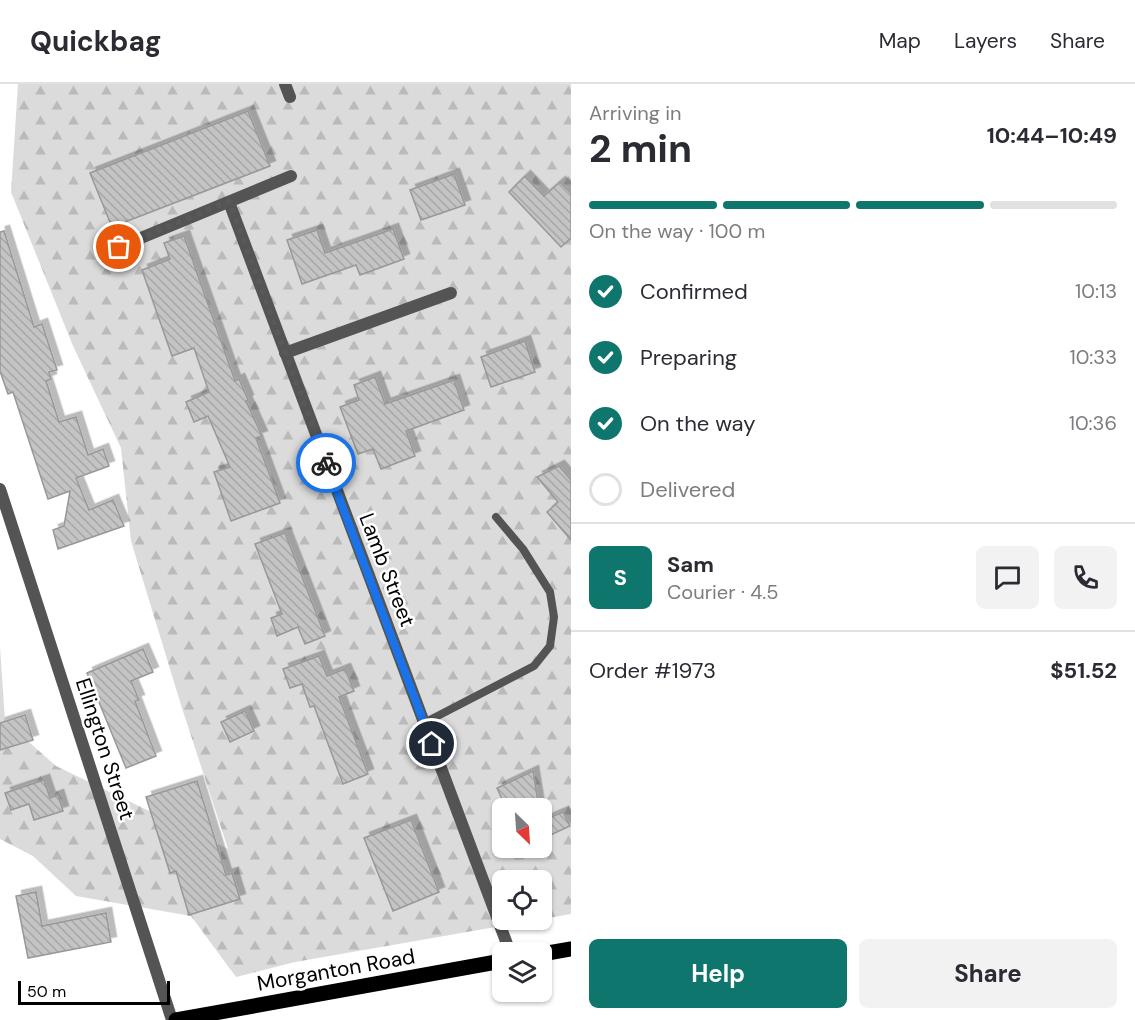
<!DOCTYPE html>
<meta charset="utf-8">
<style>
:root{--surface:#fff;--page:#f2f2f3;--text:#2b2b33;--muted:#7c7c81;--line:#e1e1e2;--accent:#0f766e}
body{margin:0;font-family:"DM Sans",sans-serif;background:var(--page);color:var(--text);height:100vh;display:flex;flex-direction:column;font-size:22px;white-space:nowrap}
*{box-sizing:border-box;margin:0}
p{font-size:20px;color:var(--muted)}
.icon{flex:none;width:33px;height:33px;fill:none;stroke:currentColor;stroke-width:2;stroke-linecap:round;stroke-linejoin:round}
.map{position:relative;flex:1;overflow:hidden}
.details{display:flex;flex-direction:column;background:var(--surface);width:564px}
.details>*{flex:none}
.needle{width:39px;rotate:155deg}
.tools{position:absolute;left:492px;top:714px;display:grid;gap:12px}
.tools a{display:grid;place-items:center;width:60px;height:60px;border-radius:9px;background:var(--surface);box-shadow:0 2px 4px #0004;font-size:30px}
.scale{position:absolute;left:18px;bottom:15px;width:152px;box-sizing:border-box;padding-left:6px;border:3px solid #000;border-top:0;font-size:16px;line-height:21px;white-space:nowrap;color:#000;-webkit-text-stroke:4px #fff;paint-order:stroke}
.pin{position:absolute;display:grid;place-items:center;width:51px;height:51px;color:#fff;margin:-26px;border:3px solid #fff;border-radius:50%;box-shadow:0 2px 6px #0007}
.courier{position:absolute;display:grid;place-items:center;width:60px;height:60px;margin:-30px;border:4px solid #1a73e8;border-radius:50%;background:#fff;color:#222;box-shadow:0 2px 8px #0007}
.overview em{font-style:normal;font-weight:700}
.overview div{display:flex;flex-direction:column-reverse}
.overview{display:flex;align-items:center;justify-content:space-between;height:102px;padding:0 18px}
h1{font-size:39px;font-weight:700;line-height:45px}
.bar{display:grid;grid-template-columns:repeat(4,1fr);gap:9px 6px;align-content:center;height:72px;padding:0 18px}
.bar i{height:8px;border-radius:4px;background:var(--line)}
.bar .active{background:var(--accent)}
.bar p{grid-column:span 4}
.line{display:flex;align-items:center;gap:15px;padding:0 18px;border-top:2px solid var(--line)}
.line div{flex:1}
.round{display:grid;place-items:center;flex:none;width:63px;height:63px;border-radius:9px;background:var(--page)}
ol{padding:0 18px;list-style:none}
li{display:flex;align-items:center;gap:18px;height:66px}
li p{margin-inline-start:auto}
li .icon{padding:6px;border-radius:50%;background:var(--accent);color:#fff;stroke-width:4}
li:last-child{color:var(--muted)}
li i{width:33px;height:33px;border:3px solid var(--line);border-radius:50%}
.action{display:flex;gap:12px;margin-top:auto;padding:12px 18px}
.action a{flex:1;height:69px;border-radius:9px;background:var(--accent);color:#fff;font-size:24px;font-weight:700;line-height:69px;text-align:center}
.action a+a{background:var(--page);color:var(--text)}
header{display:flex;align-items:center;gap:36px;box-sizing:border-box;height:84px;padding:0 30px;background:var(--surface);border-bottom:2px solid var(--line)}
header strong{font-size:28px}
nav{display:flex;gap:33px;margin-inline-start:auto;font-size:21px}
main{display:flex;flex:1;min-height:0}
.map>svg:first-child{display:block}
.forest{fill:url(#forest-firs);fill-rule:evenodd}
.building{fill:url(#building-back-hatch);stroke:#989898;stroke-width:1.5;filter:url(#shadow)}
.lines{fill:none;stroke-linecap:round;stroke-linejoin:round}
.lane{stroke:#545454;stroke-width:8}
.street{stroke:#545454;stroke-width:12}
.primary{stroke:#000;stroke-width:15}
.done{stroke:#595959;stroke-width:6;stroke-dasharray:0 10.8}
.route{stroke:#1a73e8;stroke-width:8}
.labels{text-anchor:middle;dominant-baseline:central;stroke-width:5;stroke-linejoin:round;paint-order:stroke}
.street-label{font-size:21px;fill:#000;stroke:#fff}
</style>
<header>
<strong>Quickbag</strong>
<nav><a>Map</a><a>Layers</a><a>Share</a></nav>
</header>
<main>
<div class="map">
<svg width="571" height="936" viewBox="0 0 571 936">
<defs>
<pattern id="forest-firs" width="22" height="20" patternUnits="userSpaceOnUse" patternTransform="scale(1.5)"><rect width="22" height="20" fill="#dbdbdb"/><path d="M5 1l3.5 6h-7zM16 11l3.5 6h-7z" fill="#bababa"/></pattern>
<pattern id="building-back-hatch" width="6" height="6" patternUnits="userSpaceOnUse" patternTransform="scale(1.5)"><rect width="6" height="6" fill="#c4c4c4"/><path d="M-1 5l2 2M0 0l6 6M5-1l2 2" fill="none" stroke="#a7a7a7"/></pattern>
<filter id="shadow"><feDropShadow dx="5.5" dy="-5.5" stdDeviation="0" flood-color="#0004"/></filter>
</defs>
<rect width="100%" height="100%" fill="#fff"/>
<path class="forest" d="M 18,0 L 571,0 L 571,830 L 295,878 L 236,893 L 191,832 L 76,812 L 33,772 L 0,755 L 0,563 L 5,637 L 56,682 L 228,765 L 181,621 L 131,457 L 121,364 L 73,262 L 11,108 ZM 502,724 L 542,724 L 542,764 L 502,764 ZM 502,796 L 542,796 L 542,836 L 502,836 Z"/>
<g class="building">
<path d="M 248,27 L 270,82 L 112,143 L 90,89 Z"/>
<path d="M 454,90 L 465,121 L 421,136 L 410,106 Z"/>
<path d="M 525,92 L 544,112 L 560,98 L 571,109 L 571,154 L 561,163 L 509,108 Z"/>
<path d="M 393,145 L 404,175 L 360,191 L 356,181 L 302,200 L 287,156 L 317,146 L 325,169 Z"/>
<path d="M 4,147 L 34,243 L 42,240 L 57,286 L 49,288 L 51,295 L 46,297 L 59,338 L 76,333 L 88,371 L 103,365 L 109,382 L 76,394 L 89,426 L 113,416 L 124,442 L 58,465 L 53,446 L 64,442 L 70,407 L 48,415 L 13,308 L 8,310 L 0,287 L 0,148 Z"/>
<path d="M 184,152 L 235,297 L 239,295 L 248,316 L 246,317 L 262,352 L 256,354 L 280,419 L 231,437 L 214,388 L 230,383 L 208,332 L 194,338 L 186,318 L 209,308 L 194,264 L 172,272 L 142,186 L 170,175 L 164,159 Z"/>
<path d="M 525,257 L 535,288 L 491,303 L 481,273 Z"/>
<path d="M 375,293 L 385,320 L 454,296 L 464,326 L 406,347 L 415,372 L 381,385 L 373,365 L 358,370 L 340,323 L 359,316 L 354,301 Z"/>
<path d="M 559,382 L 571,396 L 571,456 L 547,428 L 558,418 L 537,393 Z"/>
<path d="M 285,449 L 325,552 L 305,560 L 298,543 L 277,552 L 271,534 L 282,530 L 255,460 Z"/>
<path d="M 143,565 L 153,588 L 131,597 L 139,616 L 135,617 L 156,672 L 126,684 L 87,589 Z"/>
<path d="M 319,572 L 327,592 L 345,585 L 354,607 L 339,613 L 368,690 L 343,700 L 314,622 L 310,623 L 302,600 L 290,604 L 283,585 Z"/>
<path d="M 245,627 L 254,647 L 230,658 L 221,638 Z"/>
<path d="M 25,631 L 33,656 L 0,666 L 0,639 Z"/>
<path d="M 533,687 L 539,724 L 506,724 L 497,704 Z"/>
<path d="M 44,696 L 50,714 L 58,711 L 63,727 L 34,736 L 29,720 L 11,726 L 5,709 Z"/>
<path d="M 197,697 L 226,791 L 232,789 L 240,815 L 189,831 L 176,787 L 170,789 L 146,713 Z"/>
<path d="M 563,728 L 570,742 L 542,755 L 542,737 Z"/>
<path d="M 411,736 L 439,808 L 393,827 L 364,754 Z"/>
<path d="M 36,808 L 42,842 L 106,829 L 111,858 L 28,874 L 16,812 Z"/>
</g>
<g class="lines">
<path class="lane" d="M 424,639 L 534,582 L 550,562 L 554,533 L 550,508 L 523,465 L 496,433"/>
<g class="street">
<path d="M 285,0 L 290,13"/>
<path d="M 229,118 L 510,868"/>
<path d="M 119,163 L 291,92"/>
<path d="M 285,269 L 451,209"/>
<path d="M 0,405 L 172,936"/>
</g>
<g class="primary">
<path d="M 542,870 L 571,865"/>
<path d="M 176,936 L 502,877"/>
</g>
</g>
<g class="lines">
<path class="done" d="M 119,163 L 229,117 L 326,379"/>
<path class="route" d="M 326,379 L 432,660"/>
</g>
<g class="labels">
<g class="street-label">
<text transform="translate(387 486) rotate(69)">Lamb Street</text>
<text transform="translate(105 665) rotate(72)">Ellington Street</text>
<text transform="translate(336 886) rotate(-10)">Morganton Road</text>
</g>
</g>
</svg>
<div class="tools">
<a><svg class="needle" viewBox="-14 -14 28 28"><path d="M0-13l5 13h-10z" fill="#e53935"/><path d="M0 13l5-13h-10z" fill="#7c7c81"/></svg></a>
<a><svg class="icon" aria-label="locate" viewBox="0 0 24 24"><circle cx="12" cy="12" r="6"/><path d="M12 2v4M12 18v4M2 12h4M18 12h4"/></svg></a>
<a><svg class="icon" aria-label="layers" viewBox="0 0 24 24"><path d="M12 4l9 5-9 5-9-5zM3 14l9 5 9-5"/></svg></a>
</div>
<div class="scale">50 m</div>
<div class="pin" style="left:119px;top:163px;background:#ea580c"><svg class="icon" aria-label="bag" viewBox="0 0 24 24"><path d="M5 8h14l-1 12H6zM9 8a3 3 0 0 1 6 0"/></svg></div>
<div class="pin" style="left:432px;top:660px;background:#1f2937"><svg class="icon" aria-label="home" viewBox="0 0 24 24"><path d="M3 11l9-7 9 7M6 9v11h12V9"/></svg></div>
<div class="courier" style="left:326px;top:379px"><svg class="icon" aria-label="bike" viewBox="0 0 24 24"><circle cx="6" cy="16" r="4"/><circle cx="18" cy="16" r="4"/><path d="M6 16l4-8h5l3 8M10 8l3 8H6M13 5h3"/></svg></div>
</div>
<section class="details">
<div class="overview"><div><h1>2 min</h1><p>Arriving in</p></div><em>10:44–10:49</em></div>
<div class="bar"><i class="active"></i><i class="active"></i><i class="active"></i><i></i><p>On the way · 100 m</p></div>
<ol>
<li><svg class="icon" aria-label="check" viewBox="0 0 24 24"><path d="M5 12l5 5 9-10"/></svg>Confirmed<p>10:13</p></li>
<li><svg class="icon" aria-label="check" viewBox="0 0 24 24"><path d="M5 12l5 5 9-10"/></svg>Preparing<p>10:33</p></li>
<li><svg class="icon" aria-label="check" viewBox="0 0 24 24"><path d="M5 12l5 5 9-10"/></svg>On the way<p>10:36</p></li>
<li><i></i>Delivered</li>
</ol>
<div class="line" style="height:108px"><b class="round" style="background:var(--accent);color:#fff">S</b><div><b>Sam</b><p>Courier · 4.5</p></div><a class="round"><svg class="icon" aria-label="chat" viewBox="0 0 24 24"><path d="M4 5h16v11H9l-5 4z"/></svg></a><a class="round"><svg class="icon" aria-label="phone" viewBox="0 0 24 24"><path d="M5 4h4l2 5-3 2q2 4 5 5l2-3 5 2v4C11 20 4 13 5 4z"/></svg></a></div>
<div class="line" style="height:78px"><div>Order #1973</div><b>$51.52</b></div>
<div class="action"><a>Help</a><a>Share</a></div>
</section>
</main>
